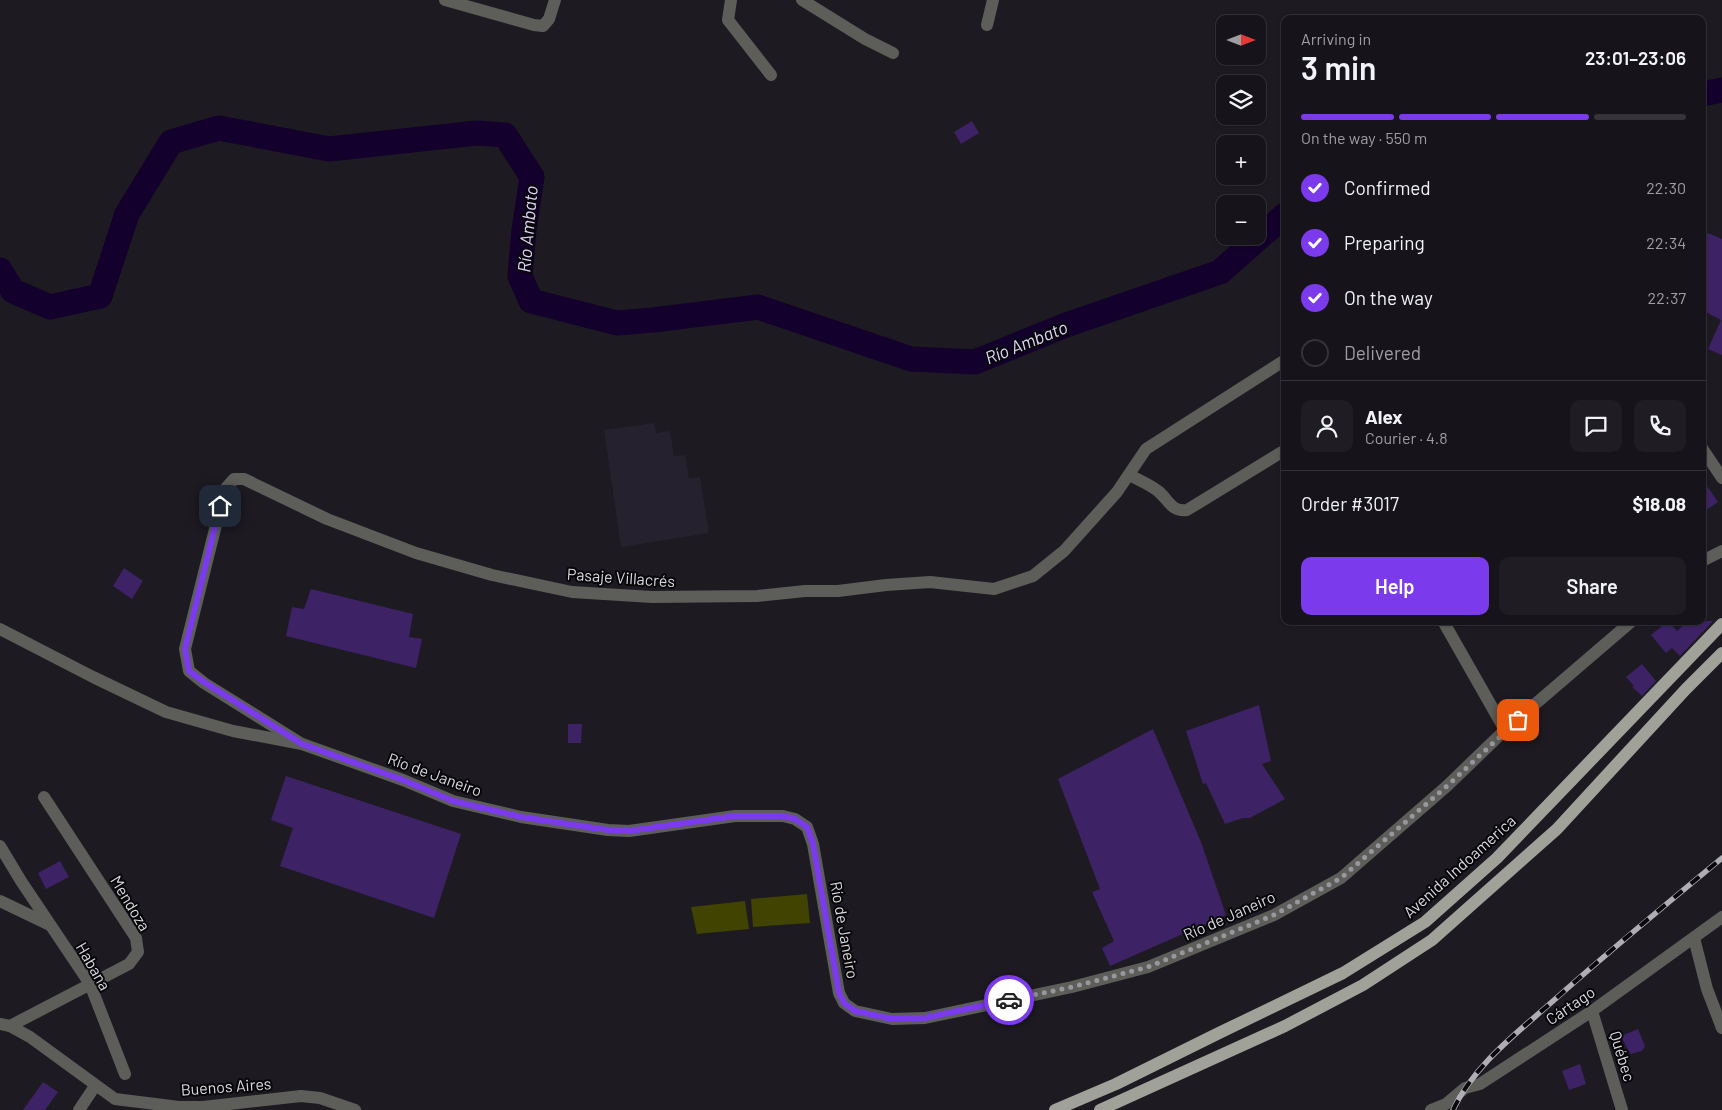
<!DOCTYPE html>
<meta charset="utf-8">
<style>
:root{--surface:#16141a;--page:#1f1d23;--text:#f1f3f6;--muted:#9e9ea2;--line:#353339;--accent:#7c3aed}
body{margin:0;font-family:Barlow,sans-serif;background:var(--page);color:var(--text);height:100vh;display:flex;flex-direction:column;font-size:19px;white-space:nowrap}
*{box-sizing:border-box;margin:0}
p{font-size:16px;color:var(--muted)}
.icon{flex:none;width:28px;height:28px;fill:none;stroke:currentColor;stroke-width:2;stroke-linecap:round;stroke-linejoin:round}
.map{position:relative;flex:1;overflow:hidden}
.drawer{position:absolute;left:1281px;top:15px;width:425px;height:610px;display:flex;flex-direction:column;background:var(--surface);border-radius:10px;box-shadow:0 1px 4px #0004,0 0 0 1px var(--line)}
.drawer>*{flex:none}
.needle{width:32px;rotate:90deg}
.controls{position:absolute;left:1216px;top:15px;display:grid;gap:10px}
.controls a{display:grid;place-items:center;width:50px;height:50px;border-radius:10px;background:var(--surface);box-shadow:0 1px 4px #0004,0 0 0 1px var(--line);font-size:25px}
.pin{position:absolute;display:grid;place-items:center;width:42px;height:42px;color:#fff;margin:-21px;border-radius:10px;box-shadow:0 2px 8px #0006}
.courier{position:absolute;display:grid;place-items:center;width:50px;height:50px;margin:-25px;border:4px solid #7c3aed;border-radius:50%;background:#fff;color:#222;box-shadow:0 1px 6px #0007}
.summary em{font-style:normal;font-weight:600}
.summary div{display:flex;flex-direction:column-reverse}
.summary{display:flex;align-items:center;justify-content:space-between;height:85px;padding:0 20px}
h1{font-size:32px;font-weight:600;line-height:38px}
.bar{display:grid;grid-template-columns:repeat(4,1fr);gap:8px 5px;align-content:center;height:60px;padding:0 20px}
.bar i{height:6px;border-radius:4px;background:var(--line)}
.bar .active{background:var(--accent)}
.bar p{grid-column:span 4}
.line{display:flex;align-items:center;gap:12px;padding:0 20px;border-top:1px solid var(--line)}
.line div{flex:1}
.round{display:grid;place-items:center;flex:none;width:52px;height:52px;border-radius:10px;background:var(--page)}
ol{padding:0 20px;list-style:none}
li{display:flex;align-items:center;gap:15px;height:55px}
li p{margin-inline-start:auto}
li .icon{padding:5px;border-radius:50%;background:var(--accent);color:#fff;stroke-width:4}
li:last-child{color:var(--muted)}
li i{width:28px;height:28px;border:2px solid var(--line);border-radius:50%}
.button{display:flex;gap:10px;margin-top:auto;padding:10px 20px}
.button a{flex:1;height:58px;border-radius:10px;background:var(--accent);color:#fff;font-size:20px;font-weight:600;line-height:58px;text-align:center}
.button a+a{background:var(--page);color:var(--text)}
.map>svg:first-child{display:block}
.built{fill:#25212e}
.green{fill:#414300}
.lines{fill:none;stroke-linecap:round;stroke-linejoin:round}
.river{stroke:#13002c;stroke-width:25}
.building{fill:#3d2265}
.minor{stroke:#5d5e59;stroke-width:12}
.tertiary{stroke:#5d5e59;stroke-width:12}
.primary{stroke:#a0a198;stroke-width:12}
.rail-casing{stroke:#afaeb4;stroke-width:5.5}
.rail{stroke:#070609;stroke-width:4;stroke-dasharray:11;stroke-linecap:butt}
.done{stroke:#98979e;stroke-width:5;stroke-dasharray:0 9}
.route{stroke:#7c3aed;stroke-width:6}
.labels{text-anchor:middle;dominant-baseline:central;stroke-width:4;stroke-linejoin:round;paint-order:stroke}
.street-label{font-size:16px;fill:#dbdae0;stroke:#070609}
.water-label{font-size:18px;font-style:italic;fill:#e0d4fd;stroke:#070609}
</style>
<div class="map">
<svg width="1722" height="1110" viewBox="0 0 1722 1110">
<rect width="100%" height="100%" fill="#1d1a22"/>
<path class="built" d="M 654,423 L 656,433 L 670,431 L 674,456 L 685,455 L 689,478 L 700,477 L 709,533 L 621,547 L 604,430 Z"/>
<g class="green">
<path d="M 807,894 L 810,923 L 753,927 L 751,899 Z"/>
<path d="M 745,901 L 749,929 L 697,934 L 691,907 Z"/>
</g>
<g class="lines">
<g class="river">
<path d="M 1702,94 L 1722,90"/>
<path d="M 0,270 L 13,291 L 50,307 L 100,296 L 127,214 L 171,142 L 219,128 L 329,149 L 477,133 L 505,135 L 532,177 L 524,230 L 520,276 L 531,301 L 617,323 L 653,320 L 758,307 L 911,359 L 975,362 L 1066,325 L 1220,272 L 1285,215"/>
</g>
</g>
<g class="building">
<path d="M 972,121 L 979,133 L 961,144 L 954,132 Z"/>
<path d="M 1708,233 L 1722,239 L 1722,355 L 1708,349 L 1721,320 L 1702,310 L 1702,244 Z"/>
<path d="M 1702,479 L 1718,502 L 1702,513 Z"/>
<path d="M 124,568 L 143,581 L 132,599 L 113,586 Z"/>
<path d="M 311,589 L 413,614 L 409,637 L 422,639 L 416,668 L 286,636 L 292,607 L 304,609 Z"/>
<path d="M 1668,621 L 1677,631 L 1688,621 L 1713,621 L 1680,656 L 1672,648 L 1666,653 L 1651,635 Z"/>
<path d="M 1642,664 L 1656,681 L 1642,696 L 1632,687 L 1634,686 L 1626,677 Z"/>
<path d="M 1259,705 L 1271,761 L 1262,764 L 1285,799 L 1250,818 L 1243,818 L 1225,824 L 1206,783 L 1203,784 L 1186,731 Z"/>
<path d="M 568,724 L 582,724 L 581,743 L 568,743 Z"/>
<path d="M 1153,729 L 1201,842 L 1226,915 L 1110,966 L 1102,948 L 1114,941 L 1092,892 L 1100,889 L 1058,779 Z"/>
<path d="M 286,776 L 461,834 L 434,918 L 280,866 L 293,828 L 271,820 Z"/>
<path d="M 60,861 L 69,877 L 46,889 L 38,873 Z"/>
<path d="M 1638,1029 L 1645,1046 L 1642,1051 L 1630,1054 L 1621,1036 Z"/>
<path d="M 1580,1064 L 1586,1084 L 1569,1090 L 1562,1071 Z"/>
<path d="M 43,1082 L 58,1092 L 45,1110 L 23,1110 Z"/>
</g>
<g class="lines">
<g class="minor">
<path d="M 445,0 L 534,25 L 543,26 L 549,19 L 555,0"/>
<path d="M 731,0 L 728,20 L 771,75"/>
<path d="M 802,0 L 865,39 L 893,53"/>
<path d="M 987,25 L 993,0"/>
<path d="M 1702,448 L 1722,478"/>
<path d="M 1129,475 C 1139,480 1150,485 1158,491 C 1169,500 1171,512 1187,510 L 1285,450"/>
<path d="M 1443,621 L 1505,730"/>
<path d="M 302,744 L 204,683 L 189,671 L 185,649 L 225,489 L 234,479 L 244,479 L 327,519 L 416,553 L 492,575 L 572,592 L 652,597 L 757,596 L 805,591 L 838,591 L 886,585 L 930,582 L 994,589 L 1033,576 L 1064,551 L 1117,492 L 1146,449 L 1285,360"/>
<path d="M 0,846 L 21,881 L 90,984 L 125,1074"/>
<path d="M 0,901 L 50,925"/>
<path d="M 1694,938 L 1707,989 L 1722,1028"/>
<path d="M 1592,1011 L 1622,1110"/>
<path d="M 10,1026 L 129,964 L 138,952 L 136,938 L 44,797"/>
<path d="M 79,1110 L 95,1086"/>
<path d="M 1431,1110 L 1446,1104 L 1465,1088 L 1480,1084 L 1592,1011 L 1722,917"/>
</g>
<g class="tertiary">
<path d="M 1702,561 L 1722,551"/>
<path d="M 0,629 L 93,677 L 166,712 L 233,731 L 302,744 L 403,780 L 453,801 L 521,817 L 608,830 L 629,831 L 735,816 L 783,816 L 795,819 L 807,827 L 813,844 L 839,993 L 844,1003 L 855,1011 L 892,1019 L 925,1018 L 1072,987 L 1148,967 L 1274,915 L 1341,878 L 1447,786 L 1505,730 L 1632,621"/>
<path d="M 0,1024 L 10,1026 L 30,1037 L 115,1099 L 179,1107 L 203,1107 L 301,1096 L 320,1098 L 355,1110"/>
</g>
<g class="primary">
<path d="M 1055,1110 L 1116,1084 L 1219,1033 L 1343,973 L 1425,922 L 1497,858 L 1722,624"/>
<path d="M 1100,1110 L 1285,1026 L 1363,985 L 1432,940 L 1557,829 L 1686,689 L 1722,653"/>
</g>
<g class="rail-casing">
<path id="rail" d="M 1453,1110 C 1474,1065 1517,1033 1553,1001 C 1608,952 1665,905 1722,858"/>
</g>
<use href="#rail" class="rail"/>
</g>
<g class="lines">
<path class="done" d="M 1009,1000 L 1072,987 L 1148,967 L 1274,915 L 1341,878 L 1447,786 L 1518,720"/>
<path class="route" d="M 220,506 L 185,649 L 189,671 L 204,682 L 302,744 L 403,780 L 453,801 L 521,817 L 608,830 L 629,831 L 735,816 L 783,816 L 795,819 L 807,827 L 813,844 L 839,993 L 844,1003 L 855,1011 L 892,1019 L 925,1018 L 1009,1000"/>
</g>
<g class="labels">
<g class="street-label">
<text transform="translate(621 577) rotate(4)">Pasaje Villacrés</text>
<text transform="translate(435 774) rotate(20)">Río de Janeiro</text>
<text transform="translate(1459 866) rotate(-42)">Avenida Indoamerica</text>
<text transform="translate(131 903) rotate(59)">Mendoza</text>
<text transform="translate(1229 915) rotate(-24)">Río de Janeiro</text>
<text transform="translate(845 930) rotate(80)">Río de Janeiro</text>
<text transform="translate(94 966) rotate(60)">Habana</text>
<text transform="translate(1570 1005) rotate(-34)">Cártago</text>
<text transform="translate(1623 1056) rotate(73)">Québec</text>
<text transform="translate(226 1086) rotate(-4)">Buenos Aires</text>
</g>
<g class="water-label">
<text transform="translate(527 229) rotate(-85)">Río Ambato</text>
<text transform="translate(1026 342) rotate(-22)">Río Ambato</text>
</g>
</g>
</svg>
<div class="controls">
<a><svg class="needle" viewBox="-14 -14 28 28"><path d="M0-13l5 13h-10z" fill="#e53935"/><path d="M0 13l5-13h-10z" fill="#9e9ea2"/></svg></a>
<a><svg class="icon" aria-label="layers" viewBox="0 0 24 24"><path d="M12 4l9 5-9 5-9-5zM3 14l9 5 9-5"/></svg></a>
<a>+</a>
<a>−</a>
</div>
<div class="pin" style="left:1518px;top:720px;background:#ea580c"><svg class="icon" aria-label="bag" viewBox="0 0 24 24"><path d="M5 8h14l-1 12H6zM9 8a3 3 0 0 1 6 0"/></svg></div>
<div class="pin" style="left:220px;top:506px;background:#1f2937"><svg class="icon" aria-label="home" viewBox="0 0 24 24"><path d="M3 11l9-7 9 7M6 9v11h12V9"/></svg></div>
<div class="courier" style="left:1009px;top:1000px"><svg class="icon" aria-label="car" viewBox="0 0 24 24"><path d="M5 17H2v-5l4-1 3-4h7l3 4 3 1v5h-3M9 17h6M6 11h13"/><circle cx="7" cy="17" r="2"/><circle cx="17" cy="17" r="2"/></svg></div>
<section class="drawer">
<div class="summary"><div><h1>3 min</h1><p>Arriving in</p></div><em>23:01–23:06</em></div>
<div class="bar"><i class="active"></i><i class="active"></i><i class="active"></i><i></i><p>On the way · 550 m</p></div>
<ol>
<li><svg class="icon" aria-label="check" viewBox="0 0 24 24"><path d="M5 12l5 5 9-10"/></svg>Confirmed<p>22:30</p></li>
<li><svg class="icon" aria-label="check" viewBox="0 0 24 24"><path d="M5 12l5 5 9-10"/></svg>Preparing<p>22:34</p></li>
<li><svg class="icon" aria-label="check" viewBox="0 0 24 24"><path d="M5 12l5 5 9-10"/></svg>On the way<p>22:37</p></li>
<li><i></i>Delivered</li>
</ol>
<div class="line" style="height:90px"><a class="round"><svg class="icon" aria-label="person" viewBox="0 0 24 24"><circle cx="12" cy="8" r="4"/><path d="M4 21q1-7 8-7t8 7"/></svg></a><div><b>Alex</b><p>Courier · 4.8</p></div><a class="round"><svg class="icon" aria-label="chat" viewBox="0 0 24 24"><path d="M4 5h16v11H9l-5 4z"/></svg></a><a class="round"><svg class="icon" aria-label="phone" viewBox="0 0 24 24"><path d="M5 4h4l2 5-3 2q2 4 5 5l2-3 5 2v4C11 20 4 13 5 4z"/></svg></a></div>
<div class="line" style="height:65px"><div>Order #3017</div><b>$18.08</b></div>
<div class="button"><a>Help</a><a>Share</a></div>
</section>
</div>
